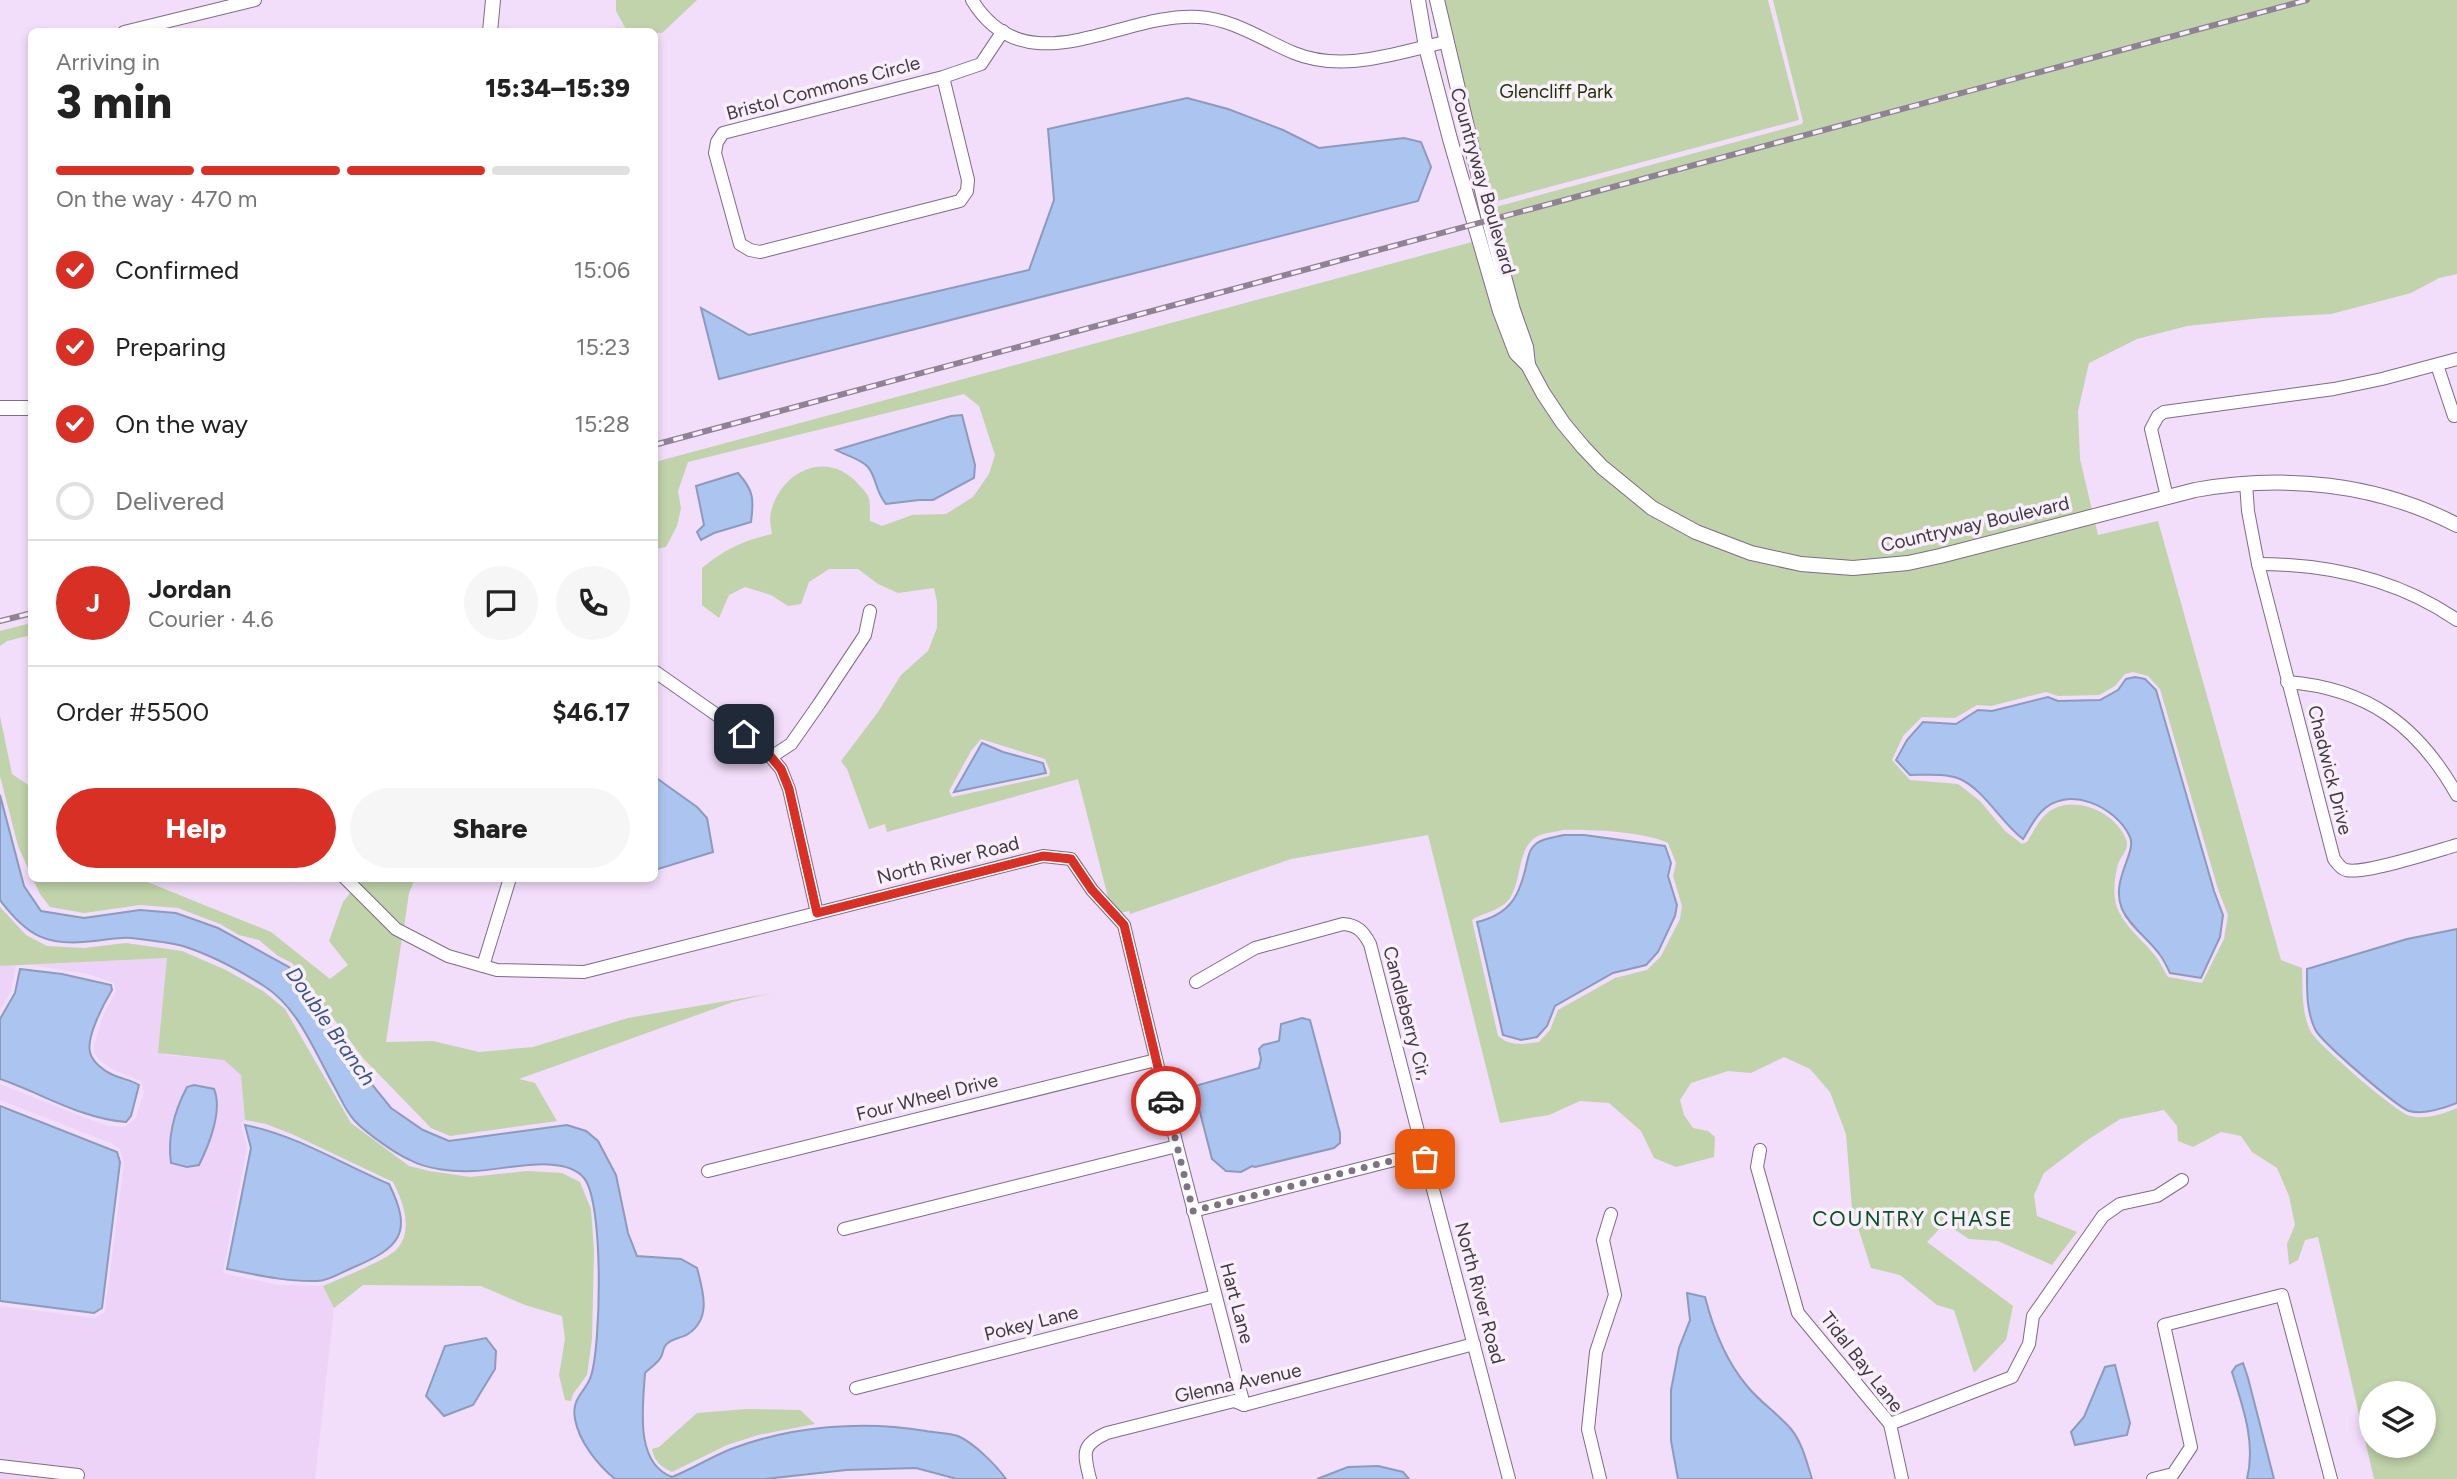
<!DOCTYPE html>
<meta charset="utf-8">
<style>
:root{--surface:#fff;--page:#f6f6f6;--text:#222;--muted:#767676;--line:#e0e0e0;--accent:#d93025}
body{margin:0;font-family:Figtree,sans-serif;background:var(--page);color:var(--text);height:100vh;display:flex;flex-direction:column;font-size:26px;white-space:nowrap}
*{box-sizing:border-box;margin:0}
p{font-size:23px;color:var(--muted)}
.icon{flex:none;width:38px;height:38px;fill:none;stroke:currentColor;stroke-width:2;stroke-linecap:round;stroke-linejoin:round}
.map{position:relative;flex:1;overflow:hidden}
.details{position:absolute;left:28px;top:28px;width:630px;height:854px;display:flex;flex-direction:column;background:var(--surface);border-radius:10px;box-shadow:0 4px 10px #0003}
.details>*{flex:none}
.buttons{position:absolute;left:2359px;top:1381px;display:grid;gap:14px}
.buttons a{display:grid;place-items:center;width:77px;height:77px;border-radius:50%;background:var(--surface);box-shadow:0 4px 10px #0003;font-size:35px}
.pin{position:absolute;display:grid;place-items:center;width:60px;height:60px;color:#fff;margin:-30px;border-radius:14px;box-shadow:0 4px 10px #0006}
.courier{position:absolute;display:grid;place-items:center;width:70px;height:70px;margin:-35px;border:5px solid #d93025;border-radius:50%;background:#fff;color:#222;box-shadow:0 2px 9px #0007}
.summary em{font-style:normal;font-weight:800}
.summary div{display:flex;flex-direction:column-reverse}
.summary{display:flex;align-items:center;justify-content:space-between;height:119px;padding:0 28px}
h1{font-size:46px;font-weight:800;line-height:52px}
.bar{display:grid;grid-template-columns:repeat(4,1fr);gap:10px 7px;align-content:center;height:84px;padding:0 28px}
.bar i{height:9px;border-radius:5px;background:var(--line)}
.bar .current{background:var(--accent)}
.bar p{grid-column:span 4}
.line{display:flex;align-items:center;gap:18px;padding:0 28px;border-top:2px solid var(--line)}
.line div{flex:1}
.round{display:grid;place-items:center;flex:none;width:74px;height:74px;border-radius:37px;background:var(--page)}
ol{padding:0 28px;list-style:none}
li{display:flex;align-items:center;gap:21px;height:77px}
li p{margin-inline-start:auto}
li .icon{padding:7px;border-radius:50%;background:var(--accent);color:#fff;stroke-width:4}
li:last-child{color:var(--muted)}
li i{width:38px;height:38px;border:4px solid var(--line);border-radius:50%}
.cta{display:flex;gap:14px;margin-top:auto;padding:14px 28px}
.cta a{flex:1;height:80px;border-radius:42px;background:var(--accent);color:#fff;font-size:28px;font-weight:800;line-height:80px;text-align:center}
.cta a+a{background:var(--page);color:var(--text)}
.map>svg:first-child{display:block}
.built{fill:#edd3f7;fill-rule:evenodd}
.green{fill:#c0d3aa;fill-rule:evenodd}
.water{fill:#acc4f0;stroke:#8c9abc;stroke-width:2}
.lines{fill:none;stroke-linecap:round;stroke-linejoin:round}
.minor-casing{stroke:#7e6c85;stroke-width:14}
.tertiary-casing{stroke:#7e6c85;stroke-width:16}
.minor{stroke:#fff;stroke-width:12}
.tertiary{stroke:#fff;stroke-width:14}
.rail-casing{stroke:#908295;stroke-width:6}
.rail{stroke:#f8effb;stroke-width:3.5;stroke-dasharray:10;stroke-linecap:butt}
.done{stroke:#7f7284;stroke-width:7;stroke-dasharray:0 12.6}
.route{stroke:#d93025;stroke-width:9}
.labels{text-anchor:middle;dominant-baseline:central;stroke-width:7;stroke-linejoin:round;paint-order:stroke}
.street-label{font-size:19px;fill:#413944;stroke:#f8effb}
.park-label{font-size:19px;fill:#1f3200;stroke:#f8effb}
.water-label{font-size:21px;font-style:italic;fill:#37538b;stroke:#f8effb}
.neighbourhood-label{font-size:21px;letter-spacing:2px;fill:#0a5022;stroke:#f8effb}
</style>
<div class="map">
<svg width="2457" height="1479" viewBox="0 0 2457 1479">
<rect width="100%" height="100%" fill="#f2ddfa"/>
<g class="built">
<path d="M 167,958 L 164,1055 L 224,1060 L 241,1075 L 245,1120 L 241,1124 L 247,1147 L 223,1272 L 227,1274 L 279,1285 L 323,1286 L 334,1308 L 315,1479 L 83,1479 L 83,1470 L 0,1460 L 0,1306 L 95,1318 L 105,1312 L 124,1163 L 120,1149 L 111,1143 L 0,1100 L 0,1084 L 80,1116 L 109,1126 L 125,1127 L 136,1118 L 144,1092 L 141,1081 L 114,1070 L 100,1060 L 94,1053 L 94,1046 L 104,1013 L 116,991 L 114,983 L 88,974 L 32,965 ZM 217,1096 L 212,1127 L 206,1151 L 199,1165 Z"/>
<path d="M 16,965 L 11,991 L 0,1010 L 0,966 Z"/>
<path d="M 0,1472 L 59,1479 L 0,1479 Z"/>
</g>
<g class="green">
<path d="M 616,0 L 697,0 L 662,33 L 627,31 L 616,11 Z"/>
<path d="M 1443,0 L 1768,0 L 1799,120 L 1490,203 Z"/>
<path d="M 1773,0 L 2457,0 L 2457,274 L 2439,278 L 2411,293 L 2331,314 L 2262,318 L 2187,326 L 2137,339 L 2089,363 L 2078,411 L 2080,459 L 2092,510 L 1907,557 L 1853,562 L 1801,558 L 1752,547 L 1698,527 L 1654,503 L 1605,463 L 1567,419 L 1547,390 L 1533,362 L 1492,208 L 1802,124 L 1803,121 Z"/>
<path d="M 1474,238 L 1523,367 L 1559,426 L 1694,538 L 1750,559 L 1828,572 L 2095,522 L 2098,535 L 2158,521 L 2281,960 L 2302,968 C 2303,989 2301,1013 2311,1032 C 2317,1044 2397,1113 2410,1116 C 2425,1120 2443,1114 2457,1108 L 2457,1479 L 2374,1479 L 2318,1237 L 2305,1240 L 2298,1260 L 2289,1265 L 2287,1244 L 2295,1225 L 2289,1196 L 2277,1168 L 2252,1152 L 2241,1136 L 2221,1132 L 2193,1147 L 2178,1141 L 2177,1126 L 2164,1110 L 2120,1119 L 2086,1141 L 2044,1173 L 2034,1195 L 2037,1216 L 2077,1232 L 2052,1265 L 1998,1241 L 1969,1239 L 1945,1223 L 1927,1242 L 2013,1306 L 2006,1340 L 1974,1373 L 1954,1310 L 1937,1305 L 1900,1275 L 1871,1268 L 1852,1209 L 1846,1134 L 1830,1092 L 1810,1069 L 1784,1057 L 1751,1073 L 1728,1071 L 1691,1083 L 1680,1100 L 1684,1115 L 1693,1128 L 1708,1131 L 1715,1137 L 1714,1157 L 1676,1167 L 1654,1158 L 1641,1131 L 1609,1103 L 1580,1101 L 1549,1115 L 1500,1123 L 1428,835 L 1291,859 L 1130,914 L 1129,911 L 1120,913 L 1109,901 L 1078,779 L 887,832 L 885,824 L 869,829 L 847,769 L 841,761 L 878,712 L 901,675 L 928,651 L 937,628 L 937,602 L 934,588 L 898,593 L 878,584 L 858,569 L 829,569 L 809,582 L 801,604 L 788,606 L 771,595 L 745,587 L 729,595 L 719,618 L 702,605 L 702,568 C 725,549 743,541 772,534 C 771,527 769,519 771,512 C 781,470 829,448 860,486 C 863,489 868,494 869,499 C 871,505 869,514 870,521 L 882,526 L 912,515 L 946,514 L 973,497 L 989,474 L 995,455 L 979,406 L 964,394 L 688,462 L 678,491 L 681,508 L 677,526 L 666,547 L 655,549 L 655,462 L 1472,242 ZM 2133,672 L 2148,676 L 2160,689 L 2218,889 L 2228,915 L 2224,939 L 2202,983 L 2168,977 C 2164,971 2161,964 2157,958 C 2145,942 2128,930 2119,912 C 2112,899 2114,878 2118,864 C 2121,856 2130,849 2126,839 C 2114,810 2069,792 2045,815 C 2038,822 2032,834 2027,842 L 2022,844 L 2005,831 L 1980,801 L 1958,784 L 1910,780 L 1892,760 L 1903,736 L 1922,717 L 1955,718 L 1977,705 L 1991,706 L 2046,692 L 2058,696 L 2099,695 L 2115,686 L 2125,674 ZM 981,739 L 1045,759 L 1050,771 L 1049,776 L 952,797 L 949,791 L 971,751 ZM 1563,830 C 1590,829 1645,832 1668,843 L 1676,863 L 1673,876 L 1682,906 L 1680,919 L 1661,956 L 1647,970 L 1615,978 L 1558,1010 L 1550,1030 L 1539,1042 C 1525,1044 1510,1047 1498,1036 L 1472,920 C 1484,912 1501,911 1510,898 C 1522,880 1517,849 1536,837 C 1543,833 1555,832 1563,830 ZM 2371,1393 L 2424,1393 L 2424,1446 L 2371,1446 Z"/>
<path d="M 31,623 L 31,635 L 7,641 L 0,646 L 0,631 Z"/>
<path d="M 0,716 L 12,774 L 31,787 L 31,875 L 18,846 L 0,776 Z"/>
<path d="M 33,879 L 140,879 L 271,932 L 330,979 L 348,965 L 329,941 L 343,902 L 351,892 L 402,938 L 386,1042 L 433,1041 L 479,1052 L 533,1047 L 628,1018 L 772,993 L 733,1002 L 519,1079 L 535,1083 L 557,1121 L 450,1136 L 431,1128 L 363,1058 L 292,963 L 278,956 L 259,940 L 239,935 L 220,924 L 178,908 L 140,905 L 84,913 L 50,907 L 40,894 Z"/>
<path d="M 364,879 L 415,879 L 409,893 L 404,927 L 359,884 Z"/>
<path d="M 0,907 L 26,935 L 47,946 L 84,948 L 126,943 L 182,951 L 226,970 L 263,991 L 285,1009 L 351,1123 L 409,1166 L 429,1171 L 470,1177 L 527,1171 L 562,1173 L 580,1182 L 591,1209 L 594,1251 L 592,1339 L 587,1375 L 573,1394 L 571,1401 L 565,1400 L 559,1375 L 565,1339 L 562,1316 L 525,1305 L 481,1286 L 363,1285 L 334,1308 L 323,1286 C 337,1280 389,1259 397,1249 C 414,1229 403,1202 393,1182 L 294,1135 L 266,1124 L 245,1120 L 241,1075 L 224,1060 L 158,1053 L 167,958 L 0,966 Z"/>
<path d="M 746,1409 L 800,1410 L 815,1424 L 758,1435 L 727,1445 L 672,1472 C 661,1467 654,1461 652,1449 L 659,1447 L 697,1413 Z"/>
</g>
<g class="water">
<path d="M 1187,98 L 1228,109 L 1283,130 L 1319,148 L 1404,138 L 1421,142 L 1431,167 L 1418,201 L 719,379 L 701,308 L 749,335 L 1029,270 L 1054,200 L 1048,129 Z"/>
<path d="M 962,415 L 975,465 L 974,478 L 933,500 L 919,500 L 886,504 C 875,491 877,478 868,467 C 861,459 845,455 836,450 L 951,416 Z"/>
<path d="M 738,473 C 754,491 754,499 751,522 L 714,533 L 701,540 L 697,532 L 704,525 L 696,486 Z"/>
<path d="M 2135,677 L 2145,679 L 2156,690 L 2214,891 L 2223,915 L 2220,937 L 2201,978 L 2170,973 C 2167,967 2164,960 2160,955 C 2149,939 2130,927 2122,909 C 2110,880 2137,853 2130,837 C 2116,806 2067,784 2041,812 C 2034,819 2029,830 2023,839 C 2002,823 1983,789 1960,779 C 1946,773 1925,775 1910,775 L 1896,760 L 1907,740 L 1923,722 L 1956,724 L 1978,710 L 1992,711 L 2048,697 L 2058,701 L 2100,700 L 2118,690 L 2126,679 Z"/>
<path d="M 982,743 L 1003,752 L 1043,763 L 1046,773 L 954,792 Z"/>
<path d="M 655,777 L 697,807 L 707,818 L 713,852 L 655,870 Z"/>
<path d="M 0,795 L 24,886 L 41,911 L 84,918 L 140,910 L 176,913 L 218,928 L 289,967 L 361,1071 L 391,1108 L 423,1130 L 449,1141 L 567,1125 L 586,1131 L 598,1141 L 616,1175 L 628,1233 L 637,1256 L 681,1259 L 697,1268 C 703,1291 712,1318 688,1334 C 682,1338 673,1338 668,1343 C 662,1347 664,1352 661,1357 C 658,1363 650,1368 645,1373 C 643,1406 634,1463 672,1477 C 692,1469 711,1457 731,1449 C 792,1426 862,1420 926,1431 C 936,1433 949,1433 958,1436 C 974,1443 996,1465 1006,1479 L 957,1479 L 916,1468 L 846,1470 L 765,1479 L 615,1479 C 598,1465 579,1442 575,1419 C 571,1397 586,1392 591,1376 C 601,1345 604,1202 584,1178 C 563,1152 501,1171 472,1171 C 453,1172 426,1169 410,1160 C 394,1153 365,1132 354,1120 C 346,1111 341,1099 335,1088 C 315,1053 299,1008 264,986 C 239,970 211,955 183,946 C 166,942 148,940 131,938 C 119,937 106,940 94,941 C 48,947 28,937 0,900 Z"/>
<path d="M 1564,835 L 1584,835 L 1665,846 L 1671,863 L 1668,876 L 1677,905 L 1675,916 L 1658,952 L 1646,965 L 1613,973 L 1555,1006 L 1547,1026 L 1537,1037 L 1521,1040 L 1503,1035 L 1477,922 C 1511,914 1520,895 1527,862 C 1529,854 1530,848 1537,843 C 1544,838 1556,837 1564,835 Z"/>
<path d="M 2457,929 L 2457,1103 C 2445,1108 2423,1115 2409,1111 C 2396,1106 2320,1041 2315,1029 C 2306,1010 2307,989 2307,969 L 2407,939 Z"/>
<path d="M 20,969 L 62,974 L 111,985 L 112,990 C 104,1003 86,1037 90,1052 C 92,1062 104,1071 113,1075 C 122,1079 131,1080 139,1085 L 131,1116 L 126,1122 C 82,1119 41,1093 0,1079 L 0,1019 L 15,993 Z"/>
<path d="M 1302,1018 L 1310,1020 L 1340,1133 L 1340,1143 L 1334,1148 L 1255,1167 L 1252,1166 L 1241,1172 L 1226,1171 L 1212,1159 L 1194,1089 L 1195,1086 L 1259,1068 L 1261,1059 L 1259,1049 L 1263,1045 L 1279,1041 L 1281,1024 Z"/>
<path d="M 194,1085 L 214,1089 C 223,1110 209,1145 199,1165 L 187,1167 L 171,1163 C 167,1136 175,1110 187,1087 Z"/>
<path d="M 0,1106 L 117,1152 L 120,1162 L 102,1308 L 94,1313 L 0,1301 Z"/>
<path d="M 245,1125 C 296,1135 342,1164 389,1184 C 414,1234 399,1248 352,1268 C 342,1272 329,1281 317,1281 C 287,1282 257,1275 227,1269 L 251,1148 Z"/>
<path d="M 1687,1293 L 1705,1297 C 1713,1328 1726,1361 1747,1386 C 1760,1402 1777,1413 1791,1429 C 1802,1442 1807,1463 1812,1479 L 1678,1479 L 1671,1441 L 1671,1390 L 1679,1348 L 1690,1320 Z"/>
<path d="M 486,1338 L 496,1351 L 495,1369 L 473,1405 L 444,1416 L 426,1396 L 445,1346 Z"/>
<path d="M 2243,1363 L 2248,1378 L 2274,1479 L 2247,1479 C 2256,1443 2243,1407 2232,1372 L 2236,1366 Z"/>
<path d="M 2115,1365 L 2130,1423 L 2127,1435 L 2075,1445 L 2071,1432 L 2084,1417 L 2105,1367 Z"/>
<path d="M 1378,1466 L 1403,1472 L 1409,1479 L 1317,1479 L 1348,1467 Z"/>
</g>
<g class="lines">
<g class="minor-casing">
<g id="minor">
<path d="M 972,0 C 1027,90 1123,11 1199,17 C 1233,19 1263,40 1294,53 C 1343,73 1396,53 1445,42"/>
<path d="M 124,32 L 255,0"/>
<path d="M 943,77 L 968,180 L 967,191 L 960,201 L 760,252 L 750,250 L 740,244 L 715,153 L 717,142 L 723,133 L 943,77 L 981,64 L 1003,31"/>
<path d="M 2437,365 L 2454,416"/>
<path d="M 2246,483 L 2248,511 L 2258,564 L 2334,859 C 2337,863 2341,869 2346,870 C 2363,875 2436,851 2457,845"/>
<path d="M 2167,497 L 2151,429 L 2158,416 L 2164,412 L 2334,389 L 2382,379 L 2457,359"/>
<path d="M 2258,564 C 2330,564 2397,579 2457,620"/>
<path d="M 654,671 L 744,734 L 771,757 L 781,769 L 789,789 L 817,913"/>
<path d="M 2287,682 C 2368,688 2418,726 2457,795"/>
<path d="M 771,757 L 791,744 L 819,704 L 865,635 L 870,611"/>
<path d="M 345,878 L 396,929 L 448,956 L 497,970 L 584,972 L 1043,856 L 1071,859 L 1092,890 L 1124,925 L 1177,1146 L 1244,1405"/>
<path d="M 483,966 L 510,878"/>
<path d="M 1196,982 L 1255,948 L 1343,924 C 1357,925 1363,931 1370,944 L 1425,1159"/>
<path d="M 1760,1150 L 1757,1167 L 1798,1313 L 1890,1424 L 1902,1479"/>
<path d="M 708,1171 L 1156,1060"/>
<path d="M 1193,1211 L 1406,1157 L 1425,1159 L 1509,1479"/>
<path d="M 844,1229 L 1177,1146"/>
<path d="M 856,1388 L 1215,1296"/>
<path d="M 1890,1424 L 2012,1377 L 2029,1344 L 2033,1316 L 2103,1216 L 2120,1204 L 2157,1196 L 2182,1180"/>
<path d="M 0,1466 L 78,1475"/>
<path d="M 1090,1479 C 1084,1454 1080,1445 1107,1433 L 1234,1401 L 1244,1405 L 1474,1344"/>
<path d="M 1600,1479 L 1588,1429 L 1596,1352 L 1615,1295 L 1603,1240 L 1611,1214"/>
<path d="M 2153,1479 L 2173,1474 L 2191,1447 L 2164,1325 L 2282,1295 L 2331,1479"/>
</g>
</g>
<g class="tertiary-casing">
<g id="tertiary">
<path d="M 1418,0 L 1426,47 L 1450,139 L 1500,311 L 1516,353 L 1528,365 L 1543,393 L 1563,423 L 1583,447 L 1602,467 L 1652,508 L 1696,532 L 1751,553 L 1801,564 L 1853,568 L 1908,563 L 1940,556 L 2195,490 C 2284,474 2376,483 2457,525"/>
<path d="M 1437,0 L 1490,224 L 1513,310 L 1526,347 L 1528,365"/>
<path d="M 490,32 L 493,0"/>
<path d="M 0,408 L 32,408"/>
</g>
</g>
<use href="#minor" class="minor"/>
<use href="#tertiary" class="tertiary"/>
<g class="rail-casing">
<g id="rail">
<path d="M 654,445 L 2307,0"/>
<path d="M 0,621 L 32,613"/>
</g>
</g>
<use href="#rail" class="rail"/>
</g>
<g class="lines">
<path class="done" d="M 1166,1101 L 1193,1211 L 1406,1157 L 1425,1159"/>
<path class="route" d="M 744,734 L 771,757 L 781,769 L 789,789 L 817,913 L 1043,856 L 1071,859 L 1092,890 L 1124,925 L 1166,1101"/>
</g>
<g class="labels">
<g class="street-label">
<text transform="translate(823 88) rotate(-15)">Bristol Commons Circle</text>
<text transform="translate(1483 181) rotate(74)">Countryway Boulevard</text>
<text transform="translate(1975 524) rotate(-13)">Countryway Boulevard</text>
<text transform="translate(2330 770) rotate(76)">Chadwick Drive</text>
<text transform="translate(948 860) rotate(-14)">North River Road</text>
<text transform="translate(1407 1013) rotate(75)">Candleberry Cir,</text>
<text transform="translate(927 1097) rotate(-14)">Four Wheel Drive</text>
<text transform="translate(1480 1293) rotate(75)">North River Road</text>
<text transform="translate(1237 1303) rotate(75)">Hart Lane</text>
<text transform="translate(1031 1323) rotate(-14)">Pokey Lane</text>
<text transform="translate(1862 1362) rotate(52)">Tidal Bay Lane</text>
<text transform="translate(1238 1383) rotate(-12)">Glenna Avenue</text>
</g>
<g class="park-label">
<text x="1556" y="91">Glencliff Park</text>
</g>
<g class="water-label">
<text transform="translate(331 1026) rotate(55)">Double Branch</text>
</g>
<g class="neighbourhood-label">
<text x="1913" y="1218">COUNTRY CHASE</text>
</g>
</g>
</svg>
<div class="buttons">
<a><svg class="icon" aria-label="layers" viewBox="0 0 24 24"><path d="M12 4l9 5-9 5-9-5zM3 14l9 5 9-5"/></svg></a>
</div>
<div class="pin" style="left:1425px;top:1159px;background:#ea580c"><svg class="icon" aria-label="bag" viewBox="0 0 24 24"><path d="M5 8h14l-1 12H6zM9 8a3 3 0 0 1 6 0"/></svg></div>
<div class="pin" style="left:744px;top:734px;background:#1f2937"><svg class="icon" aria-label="home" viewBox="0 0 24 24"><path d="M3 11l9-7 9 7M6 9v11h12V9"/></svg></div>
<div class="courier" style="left:1166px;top:1101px"><svg class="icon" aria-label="car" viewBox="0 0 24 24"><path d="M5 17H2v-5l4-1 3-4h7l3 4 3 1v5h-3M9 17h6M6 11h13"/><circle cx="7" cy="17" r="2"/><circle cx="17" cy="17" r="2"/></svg></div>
<section class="details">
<div class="summary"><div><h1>3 min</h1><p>Arriving in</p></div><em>15:34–15:39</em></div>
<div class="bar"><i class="current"></i><i class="current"></i><i class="current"></i><i></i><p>On the way · 470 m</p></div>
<ol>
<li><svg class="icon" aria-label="check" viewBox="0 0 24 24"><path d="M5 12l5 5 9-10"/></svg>Confirmed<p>15:06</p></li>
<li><svg class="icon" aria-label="check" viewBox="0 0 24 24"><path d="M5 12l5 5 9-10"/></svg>Preparing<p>15:23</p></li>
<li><svg class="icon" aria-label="check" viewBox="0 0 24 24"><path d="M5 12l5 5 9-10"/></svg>On the way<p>15:28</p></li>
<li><i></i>Delivered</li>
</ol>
<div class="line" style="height:126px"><b class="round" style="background:var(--accent);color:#fff">J</b><div><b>Jordan</b><p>Courier · 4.6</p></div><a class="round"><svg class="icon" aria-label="chat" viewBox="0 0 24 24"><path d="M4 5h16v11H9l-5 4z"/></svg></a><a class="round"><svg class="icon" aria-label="phone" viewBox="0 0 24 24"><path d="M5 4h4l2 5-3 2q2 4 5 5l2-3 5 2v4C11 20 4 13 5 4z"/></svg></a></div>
<div class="line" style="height:91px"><div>Order #5500</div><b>$46.17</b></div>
<div class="cta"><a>Help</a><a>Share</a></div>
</section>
</div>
